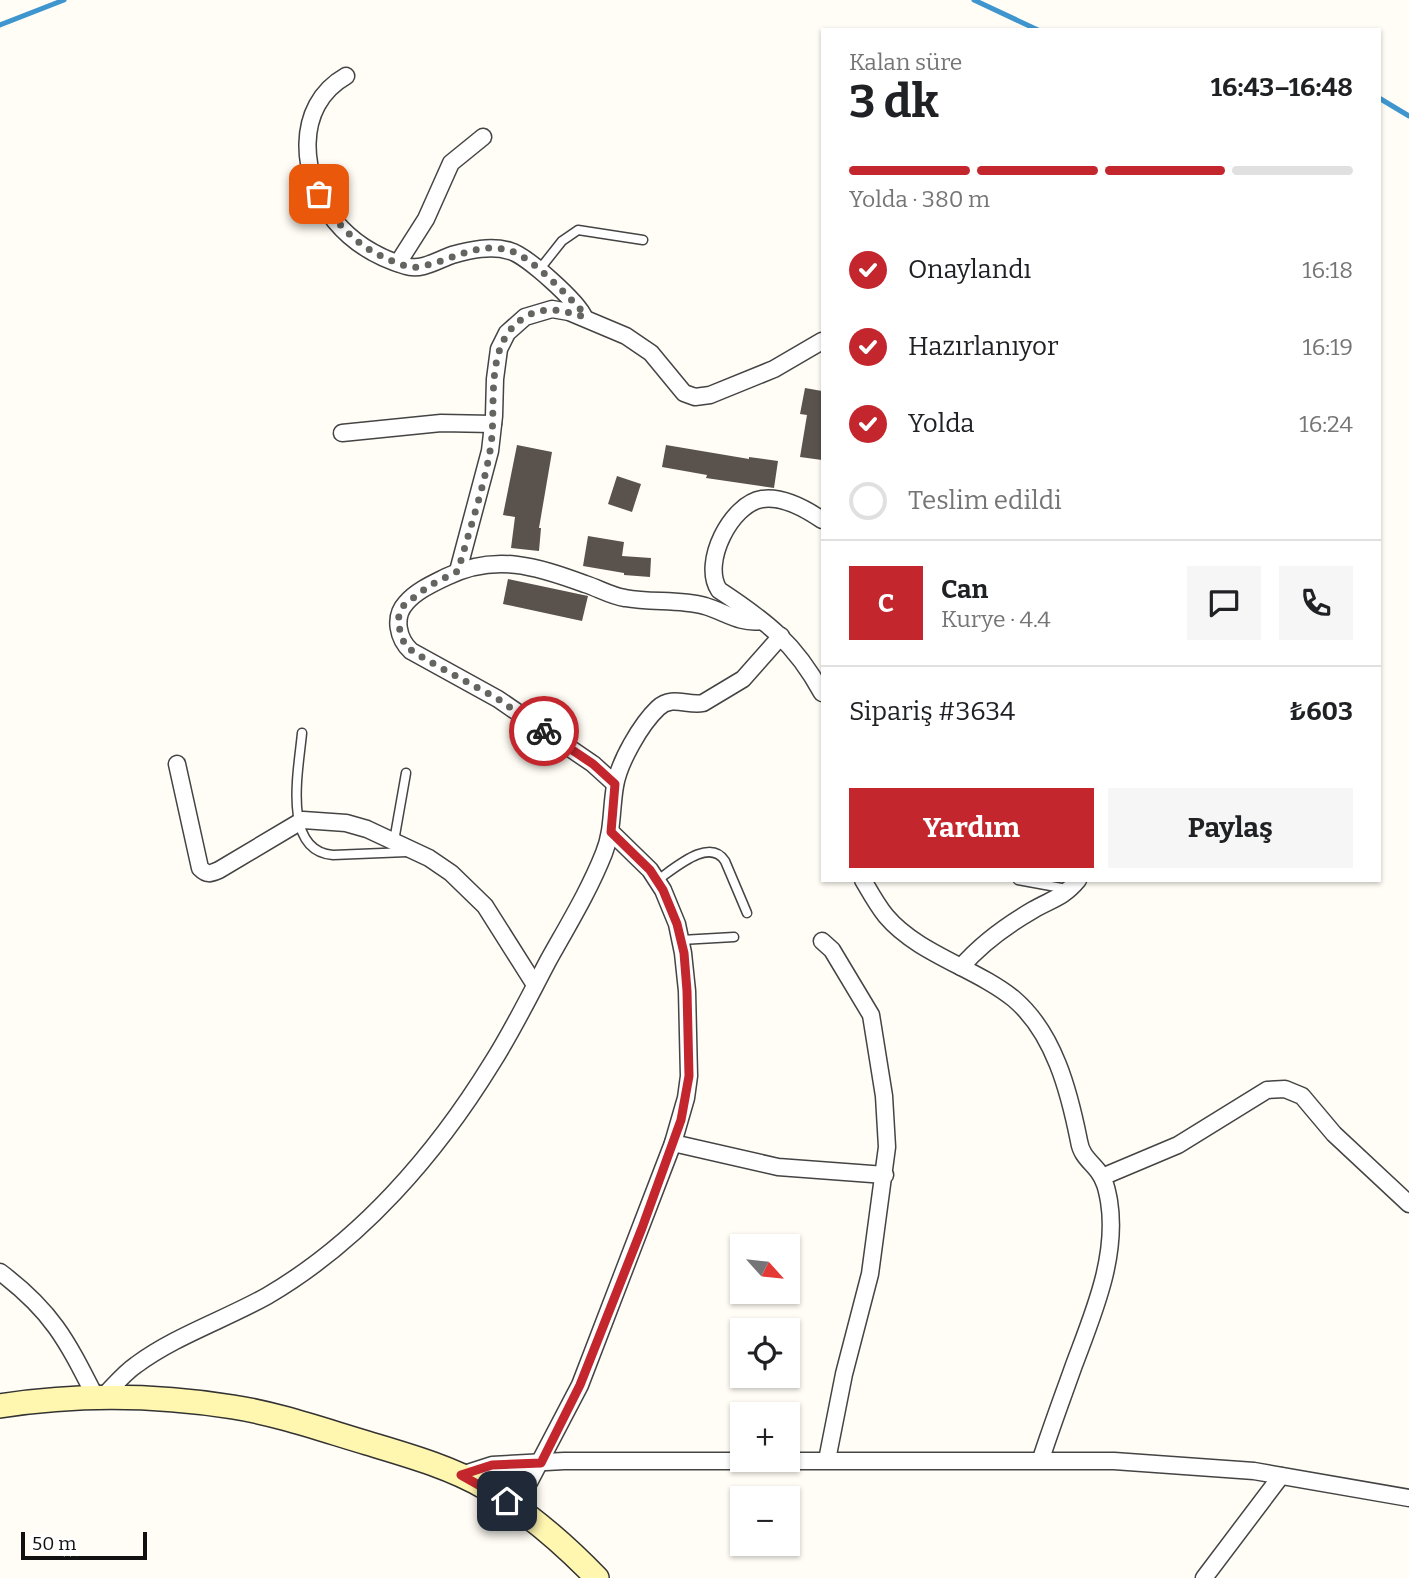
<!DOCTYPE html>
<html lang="tr">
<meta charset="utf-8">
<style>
:root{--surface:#fff;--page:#f6f6f6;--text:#202124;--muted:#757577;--line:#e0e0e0;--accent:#c4262e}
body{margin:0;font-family:Bitter,serif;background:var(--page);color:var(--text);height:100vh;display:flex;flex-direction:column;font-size:26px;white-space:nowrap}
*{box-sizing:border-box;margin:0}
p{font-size:23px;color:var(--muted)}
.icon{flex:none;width:38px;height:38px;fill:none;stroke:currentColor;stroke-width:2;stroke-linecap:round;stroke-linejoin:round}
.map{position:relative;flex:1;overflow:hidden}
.details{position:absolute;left:821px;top:28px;width:560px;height:854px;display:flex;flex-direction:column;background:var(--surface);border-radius:0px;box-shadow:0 2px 5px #0004}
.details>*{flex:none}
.needle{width:46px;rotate:117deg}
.fabs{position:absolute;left:730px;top:1234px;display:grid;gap:14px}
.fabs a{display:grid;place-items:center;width:70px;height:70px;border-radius:0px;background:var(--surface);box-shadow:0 2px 5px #0004;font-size:35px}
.scale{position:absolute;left:21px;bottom:18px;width:126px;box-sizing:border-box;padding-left:7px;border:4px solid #111;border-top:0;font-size:19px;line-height:24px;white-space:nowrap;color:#111;-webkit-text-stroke:5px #fff;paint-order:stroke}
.pin{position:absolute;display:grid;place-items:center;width:60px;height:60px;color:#fff;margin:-30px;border-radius:14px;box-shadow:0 4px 10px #0006}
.courier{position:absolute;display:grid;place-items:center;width:70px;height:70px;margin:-35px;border:5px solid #c4262e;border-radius:50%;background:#fff;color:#222;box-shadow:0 2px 9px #0007}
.head em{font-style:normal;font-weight:700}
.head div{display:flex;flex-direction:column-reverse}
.head{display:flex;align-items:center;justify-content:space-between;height:119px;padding:0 28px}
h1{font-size:46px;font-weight:700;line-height:52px}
.bar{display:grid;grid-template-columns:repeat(4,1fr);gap:10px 7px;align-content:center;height:84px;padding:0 28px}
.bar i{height:9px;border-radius:5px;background:var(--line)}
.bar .selected{background:var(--accent)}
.bar p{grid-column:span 4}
.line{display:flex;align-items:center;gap:18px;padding:0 28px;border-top:2px solid var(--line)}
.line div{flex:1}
.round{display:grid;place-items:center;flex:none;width:74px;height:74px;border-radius:0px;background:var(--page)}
ol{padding:0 28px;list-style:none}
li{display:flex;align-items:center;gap:21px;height:77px}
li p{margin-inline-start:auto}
li .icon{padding:7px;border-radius:50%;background:var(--accent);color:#fff;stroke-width:4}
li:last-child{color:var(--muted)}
li i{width:38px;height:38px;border:4px solid var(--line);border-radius:50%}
.primary-button{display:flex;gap:14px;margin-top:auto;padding:14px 28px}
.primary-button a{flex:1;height:80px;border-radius:0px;background:var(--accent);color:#fff;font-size:28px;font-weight:700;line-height:80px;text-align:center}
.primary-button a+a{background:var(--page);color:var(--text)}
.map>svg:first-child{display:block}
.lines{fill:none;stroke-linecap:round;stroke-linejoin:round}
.stream{stroke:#3f96cf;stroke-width:5}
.building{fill:#5a524d}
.lane-casing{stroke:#444;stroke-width:11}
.street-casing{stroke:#444;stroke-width:19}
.secondary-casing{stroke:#333;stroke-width:26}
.lane{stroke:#fff;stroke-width:8}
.street{stroke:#fff;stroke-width:16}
.secondary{stroke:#fff6b0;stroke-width:23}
.done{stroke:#646461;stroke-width:7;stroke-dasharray:0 12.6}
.route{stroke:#c4262e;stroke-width:9}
</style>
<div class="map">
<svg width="1409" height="1578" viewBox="0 0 1409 1578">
<rect width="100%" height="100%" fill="#fffdf5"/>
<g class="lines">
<g class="stream">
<path d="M 974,0 L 1038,30"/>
<path d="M 0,25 L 64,0"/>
<path d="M 1379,98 L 1409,116"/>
</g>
</g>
<g class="building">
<path d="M 805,388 L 822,391 L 822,460 L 800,457 L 807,415 L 800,414 Z"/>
<path d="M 517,445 L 552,452 L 539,528 L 541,528 L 539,551 L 511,548 L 515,517 L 503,515 Z"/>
<path d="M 666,445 L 749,459 L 749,457 L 778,461 L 774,488 L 706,478 L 707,475 L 662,467 Z"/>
<path d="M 617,476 L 641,484 L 632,512 L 608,504 Z"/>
<path d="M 588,536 L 624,542 L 622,556 L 651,558 L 650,577 L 624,575 L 624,573 L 583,566 Z"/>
<path d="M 508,579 L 588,596 L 582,621 L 503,604 Z"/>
</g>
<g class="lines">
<g class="lane-casing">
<g id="lane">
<path d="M 539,270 L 562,241 L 578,230 L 643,240"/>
<path d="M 302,733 C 299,768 281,851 333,855 L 407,852"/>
<path d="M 394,841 L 406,773"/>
<path d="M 1018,880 L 1067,889"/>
<path d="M 656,881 C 673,870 709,836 725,861 L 747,913"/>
<path d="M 681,940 L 734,937"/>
</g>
</g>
<g class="street-casing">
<g id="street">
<path d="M 346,76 C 293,106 300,178 335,221 C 353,243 379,258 406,266 C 421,271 438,260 452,255 C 470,250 491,245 510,251 C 526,255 578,302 584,317"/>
<path d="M 398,263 L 426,219 L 451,163 L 483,137"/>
<path d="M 342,433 L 441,423 L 493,424"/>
<path d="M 822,520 C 806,509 783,496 762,499 C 731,504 701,563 719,590 C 766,621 795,643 822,693"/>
<path d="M 458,571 L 490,451 L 494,416 L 495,379 L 499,349 L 507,333 L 525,317 L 552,309 L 569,312 L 626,336 L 651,353 L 684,393 L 695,397 L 710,395 L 774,369 L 822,341"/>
<path d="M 177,764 L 200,868 C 207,875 210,874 219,870 L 303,820 L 346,823 L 367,829 L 429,858 L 451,873 L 485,906 L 535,985"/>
<path d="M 615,784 L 593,764 L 498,699 L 411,651 C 398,639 393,617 406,603 C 416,591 432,584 446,577 C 495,553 536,566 585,584 C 598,588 611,596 625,598 C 652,603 679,599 705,606 C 725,612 740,624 761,621"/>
<path d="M 863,880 C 870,892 877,905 886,916 C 918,954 976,968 1014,999 C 1054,1033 1069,1091 1079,1141 C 1081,1155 1090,1161 1098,1171 C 1105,1180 1107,1190 1109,1201 C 1118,1257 1093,1314 1074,1365 C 1063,1396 1051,1428 1041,1459"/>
<path d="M 822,941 L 832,950 L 871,1015 L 884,1096 L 887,1147 L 870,1274 L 844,1374 L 827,1460"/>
<path d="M 961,967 C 981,944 1007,925 1033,910 C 1052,899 1063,898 1078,880"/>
<path d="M 673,1143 L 778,1167 L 885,1175"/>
<path d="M 1102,1177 L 1178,1145 L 1267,1090 L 1285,1089 L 1302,1096 L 1334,1134 L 1409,1204"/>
<path d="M 0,1272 C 53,1312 67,1341 96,1398"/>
<path d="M 102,1398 C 113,1387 123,1374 136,1365 C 175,1336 224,1320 267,1296 C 361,1241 436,1154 492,1063 C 513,1030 530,995 548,961 C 568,925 589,891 604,853 C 613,831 611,809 615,786 C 619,762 641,724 658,708 C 672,695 687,706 703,703 L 743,679 L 781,636"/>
<path d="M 461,1475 L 492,1465 L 564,1461 L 1114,1461 L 1254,1471 L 1409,1498"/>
<path d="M 521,1510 L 525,1490 L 580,1385 L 673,1143 L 686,1098 L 689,1076 L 687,991 L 683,953 L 677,924 L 663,890 L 650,870 L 611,832"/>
<path d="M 1204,1578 L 1281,1476"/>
</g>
</g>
<g class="secondary-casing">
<path id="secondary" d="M 0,1406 C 76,1394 157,1395 233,1407 C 278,1414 323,1430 367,1443 C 407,1455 450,1467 486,1488 C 528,1512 563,1543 597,1578"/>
</g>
<use href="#lane" class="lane"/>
<use href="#street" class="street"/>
<use href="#secondary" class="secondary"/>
</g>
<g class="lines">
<path class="done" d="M 319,194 C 337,226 358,247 392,261 C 401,264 409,269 418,267 C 450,262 478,240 511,251 C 532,258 565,293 581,310 L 584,317 C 563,310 542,305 522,319 C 482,347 498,409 490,451 C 483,491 469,531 458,571 L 429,586 L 404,605 L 399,615 L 398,624 L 405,646 L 425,659 L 498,699 L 544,731"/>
<path class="route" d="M 507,1501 L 461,1475 L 492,1465 L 541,1463 L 580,1385 L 642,1228 L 681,1120 L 689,1076 L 687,991 L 684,953 L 677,924 L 663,890 L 650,870 L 611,832 L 615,784 L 593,764 L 544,731"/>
</g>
</svg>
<div class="fabs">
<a><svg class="needle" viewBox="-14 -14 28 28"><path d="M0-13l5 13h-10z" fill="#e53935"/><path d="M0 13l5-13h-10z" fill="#757577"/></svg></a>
<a><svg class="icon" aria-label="locate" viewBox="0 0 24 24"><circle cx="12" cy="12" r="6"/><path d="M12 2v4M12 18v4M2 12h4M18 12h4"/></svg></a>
<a>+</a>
<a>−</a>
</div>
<div class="scale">50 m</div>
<div class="pin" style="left:319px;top:194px;background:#ea580c"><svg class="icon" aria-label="bag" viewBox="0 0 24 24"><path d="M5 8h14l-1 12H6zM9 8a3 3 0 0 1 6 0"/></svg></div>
<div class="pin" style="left:507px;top:1501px;background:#1f2937"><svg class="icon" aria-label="home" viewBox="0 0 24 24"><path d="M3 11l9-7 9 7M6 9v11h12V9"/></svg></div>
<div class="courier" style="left:544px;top:731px"><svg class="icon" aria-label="bike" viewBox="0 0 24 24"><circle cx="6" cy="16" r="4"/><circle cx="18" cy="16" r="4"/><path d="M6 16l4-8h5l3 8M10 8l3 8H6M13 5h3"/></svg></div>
<section class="details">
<div class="head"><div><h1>3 dk</h1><p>Kalan süre</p></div><em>16:43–16:48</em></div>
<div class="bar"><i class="selected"></i><i class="selected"></i><i class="selected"></i><i></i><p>Yolda · 380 m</p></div>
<ol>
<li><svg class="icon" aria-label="check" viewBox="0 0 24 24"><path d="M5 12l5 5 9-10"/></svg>Onaylandı<p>16:18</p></li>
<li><svg class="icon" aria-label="check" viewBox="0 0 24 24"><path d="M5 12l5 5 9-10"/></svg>Hazırlanıyor<p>16:19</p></li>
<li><svg class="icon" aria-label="check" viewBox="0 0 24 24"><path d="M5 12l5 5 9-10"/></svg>Yolda<p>16:24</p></li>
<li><i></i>Teslim edildi</li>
</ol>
<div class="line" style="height:126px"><b class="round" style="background:var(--accent);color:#fff">C</b><div><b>Can</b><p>Kurye · 4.4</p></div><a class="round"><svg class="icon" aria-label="chat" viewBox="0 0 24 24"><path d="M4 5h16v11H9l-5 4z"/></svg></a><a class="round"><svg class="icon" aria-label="phone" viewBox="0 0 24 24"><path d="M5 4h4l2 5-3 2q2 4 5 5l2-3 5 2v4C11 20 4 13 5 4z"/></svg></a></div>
<div class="line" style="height:91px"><div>Sipariş #3634</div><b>₺603</b></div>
<div class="primary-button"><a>Yardım</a><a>Paylaş</a></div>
</section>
</div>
